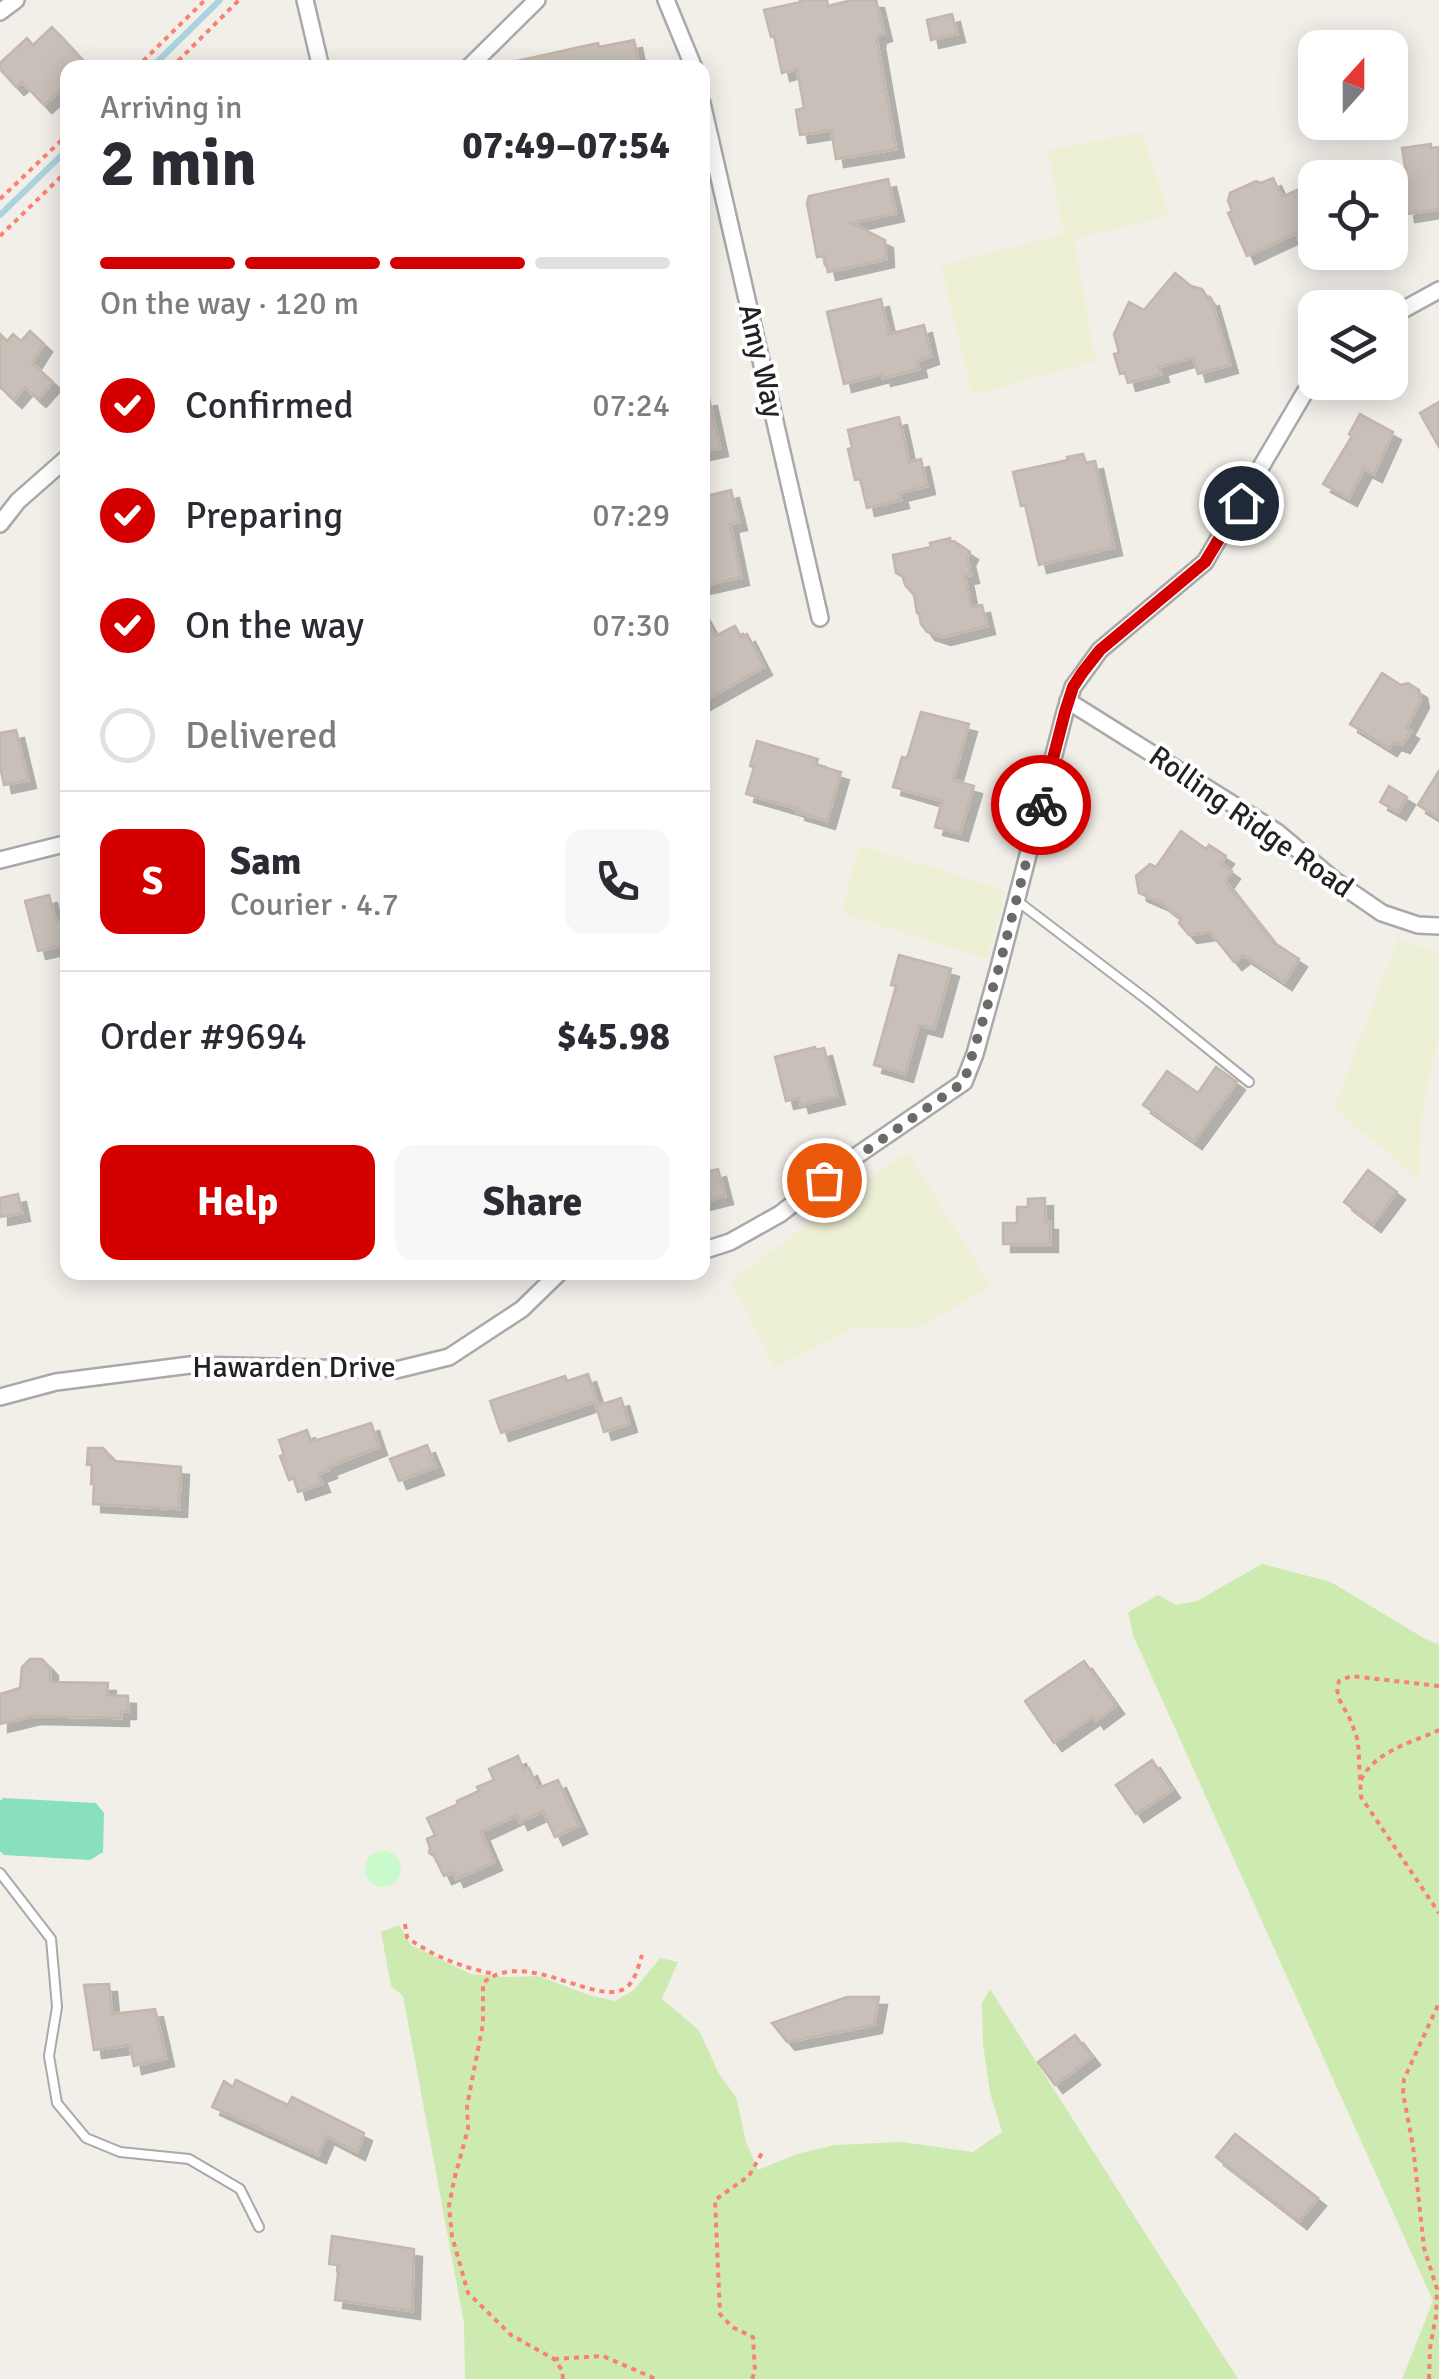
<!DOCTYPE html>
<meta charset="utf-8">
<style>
:root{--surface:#fff;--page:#f7f7f7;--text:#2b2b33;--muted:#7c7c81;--line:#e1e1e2;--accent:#d40000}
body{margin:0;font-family:Signika,sans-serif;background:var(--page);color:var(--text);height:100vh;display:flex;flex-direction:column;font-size:38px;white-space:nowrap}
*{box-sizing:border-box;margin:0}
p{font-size:32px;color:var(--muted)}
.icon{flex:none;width:55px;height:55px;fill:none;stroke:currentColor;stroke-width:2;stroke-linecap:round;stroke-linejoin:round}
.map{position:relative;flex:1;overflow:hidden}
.panel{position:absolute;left:60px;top:60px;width:650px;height:1220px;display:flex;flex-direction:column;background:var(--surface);border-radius:20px;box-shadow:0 5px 25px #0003}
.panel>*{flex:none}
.needle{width:65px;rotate:21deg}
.controls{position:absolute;left:1298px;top:30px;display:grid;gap:20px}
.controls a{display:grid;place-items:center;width:110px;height:110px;border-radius:20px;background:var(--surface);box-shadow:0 5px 25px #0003;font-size:50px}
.pin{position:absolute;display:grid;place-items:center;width:85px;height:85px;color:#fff;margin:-42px;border:5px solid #fff;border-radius:50%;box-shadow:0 2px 10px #0007}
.courier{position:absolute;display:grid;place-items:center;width:100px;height:100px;margin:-50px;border:8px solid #d40000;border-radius:50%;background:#fff;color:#222;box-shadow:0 2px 12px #0007}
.overview em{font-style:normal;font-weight:800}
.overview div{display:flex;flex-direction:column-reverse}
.overview{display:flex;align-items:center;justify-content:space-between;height:170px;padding:0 40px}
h1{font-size:65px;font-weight:800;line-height:75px}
.bar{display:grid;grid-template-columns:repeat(4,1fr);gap:15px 10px;align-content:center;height:120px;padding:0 40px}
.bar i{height:12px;border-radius:8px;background:var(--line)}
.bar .on{background:var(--accent)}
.bar p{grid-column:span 4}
.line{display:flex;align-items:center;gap:25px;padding:0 40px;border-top:2px solid var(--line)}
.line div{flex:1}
.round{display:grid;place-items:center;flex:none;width:105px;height:105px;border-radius:20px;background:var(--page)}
ol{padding:0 40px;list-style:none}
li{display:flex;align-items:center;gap:30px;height:110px}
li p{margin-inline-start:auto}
li .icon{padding:10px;border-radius:50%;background:var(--accent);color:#fff;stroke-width:4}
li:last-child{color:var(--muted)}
li i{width:55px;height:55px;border:5px solid var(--line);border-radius:50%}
.button{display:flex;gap:20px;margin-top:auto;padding:20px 40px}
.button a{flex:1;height:115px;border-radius:20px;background:var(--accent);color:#fff;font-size:40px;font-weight:800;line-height:115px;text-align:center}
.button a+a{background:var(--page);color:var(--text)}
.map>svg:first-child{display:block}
.farmland{fill:#eef0d5}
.grass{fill:#cdebb0}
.park{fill:#c8facc}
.pitch{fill:#88e0be}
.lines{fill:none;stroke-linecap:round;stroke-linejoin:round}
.stream{stroke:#aad3df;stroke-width:6}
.building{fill:#c7bfb8;stroke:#c4b6ab;stroke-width:2.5;filter:url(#shadow)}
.service-casing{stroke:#a9a9a9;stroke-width:12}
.minor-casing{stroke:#a9a9a9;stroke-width:20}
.path{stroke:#fa8072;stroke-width:4;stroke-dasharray:5 5;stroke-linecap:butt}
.service{stroke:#fff;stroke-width:8}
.minor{stroke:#fff;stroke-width:15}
.done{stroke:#6b6a68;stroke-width:10;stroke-dasharray:0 18}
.route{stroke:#d40000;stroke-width:12}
.labels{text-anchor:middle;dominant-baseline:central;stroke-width:8;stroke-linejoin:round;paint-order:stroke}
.street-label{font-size:30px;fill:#222;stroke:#fff}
</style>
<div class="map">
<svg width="1439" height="2379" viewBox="0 0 1439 2379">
<defs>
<filter id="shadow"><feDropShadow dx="8" dy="8" stdDeviation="0" flood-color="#0004"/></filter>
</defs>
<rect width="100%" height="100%" fill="#f2efe9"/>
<g class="farmland">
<path d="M 1141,132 L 1170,216 L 1074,239 L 1096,361 L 972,395 L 941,265 L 1064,234 L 1047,150 Z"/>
<path d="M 860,845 L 1006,891 L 987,960 L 841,913 Z"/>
<path d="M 1398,938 L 1439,954 L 1439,1032 L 1423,1109 L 1418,1179 L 1334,1108 Z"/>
<path d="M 908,1152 L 991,1286 L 921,1327 L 853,1329 L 775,1368 L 730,1281 Z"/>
</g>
<g class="grass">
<path d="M 1262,1564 L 1331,1582 L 1422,1637 L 1439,1645 L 1439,2379 L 1402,2379 L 1433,2301 L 1133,1635 L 1128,1612 L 1158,1595 L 1176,1605 L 1197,1601 Z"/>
<path d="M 399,1925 L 411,1945 L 471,1974 L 507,1977 L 539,1976 L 589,1995 L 615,2001 L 634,1990 L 660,1958 L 678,1962 L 662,1999 L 699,2030 L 718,2072 L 736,2097 L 746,2142 L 758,2170 L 797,2154 L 835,2145 L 901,2142 L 973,2152 L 1002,2132 L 990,2093 L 983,2044 L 982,2003 L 990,1989 L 1238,2379 L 465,2379 L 464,2323 L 403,1996 L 391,1986 L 381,1932 Z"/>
</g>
<circle class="park" cx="383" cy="1869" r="18"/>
<path class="pitch" d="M 3,1798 L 96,1803 L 104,1813 L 103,1852 L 90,1860 L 4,1855 L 0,1851 L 0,1801 Z"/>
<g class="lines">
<g class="stream">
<path d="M 151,68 L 220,0"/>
<path d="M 0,215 L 68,149"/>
</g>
</g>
<g class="building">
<path d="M 800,0 L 827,0 L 828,6 L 852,0 L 876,0 L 884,33 L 878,35 L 877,40 L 896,149 L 836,159 L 831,130 L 800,135 L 796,110 L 804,108 L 797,69 L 782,73 L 774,36 L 771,37 L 764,10 L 801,2 Z"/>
<path d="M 952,14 L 957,34 L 931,40 L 927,20 Z"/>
<path d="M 52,27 L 90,68 L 68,68 L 68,83 L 44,105 L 22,82 L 16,87 L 0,69 L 0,63 L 27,38 L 33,45 Z"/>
<path d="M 634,40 L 640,68 L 518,68 L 517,61 L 598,43 L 599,47 Z"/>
<path d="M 1431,144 L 1431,148 L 1439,147 L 1439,209 L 1407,214 L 1403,186 L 1408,185 L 1402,148 Z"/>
<path d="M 1273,178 L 1282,197 L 1315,182 L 1315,232 L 1299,240 L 1296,233 L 1247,256 L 1228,213 L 1232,211 L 1228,201 L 1230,193 L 1256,181 L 1261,183 Z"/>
<path d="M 888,179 L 896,213 L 851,223 L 885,240 L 886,259 L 828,272 L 824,256 L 817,257 L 807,203 L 809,196 Z"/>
<path d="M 1175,273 L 1191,286 L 1202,289 L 1208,299 L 1211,298 L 1230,365 L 1198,374 L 1193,357 L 1159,367 L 1161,374 L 1128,383 L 1125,373 L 1120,374 L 1114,354 L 1119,353 L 1114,334 L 1129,302 L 1144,310 Z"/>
<path d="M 881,299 L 889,334 L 924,325 L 931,356 L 917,361 L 919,369 L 883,378 L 882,374 L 844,384 L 827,312 Z"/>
<path d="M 30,331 L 44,344 L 32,363 L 53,382 L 38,399 L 25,387 L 14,400 L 0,387 L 0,334 L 7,341 L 13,334 L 21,341 Z"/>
<path d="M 709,398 L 720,448 L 702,452 L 702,399 Z"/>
<path d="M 1439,402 L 1439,447 L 1420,413 Z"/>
<path d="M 1360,414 L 1393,432 L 1374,474 L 1364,469 L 1349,498 L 1323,484 L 1352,436 L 1349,434 Z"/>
<path d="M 899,417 L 909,462 L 921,459 L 927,486 L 899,493 L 901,500 L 867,508 L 860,479 L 855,480 L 848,449 L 852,448 L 848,430 Z"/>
<path d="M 1083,454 L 1086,463 L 1095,461 L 1114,547 L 1039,565 L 1025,505 L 1021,506 L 1013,472 L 1068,460 L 1067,457 Z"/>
<path d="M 731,490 L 739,522 L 730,524 L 741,577 L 702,586 L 702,497 Z"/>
<path d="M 950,538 L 950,542 L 954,541 L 970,552 L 967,558 L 971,575 L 965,576 L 971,607 L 982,605 L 987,626 L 943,637 L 927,632 L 921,624 L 919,613 L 917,613 L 914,595 L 905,585 L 903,577 L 896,573 L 893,555 L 931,547 L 930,543 Z"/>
<path d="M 702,613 L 715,636 L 735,626 L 741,637 L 747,634 L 764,667 L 702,702 Z"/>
<path d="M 1382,673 L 1401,685 L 1408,683 L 1419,690 L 1421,700 L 1406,728 L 1411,731 L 1402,745 L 1393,742 L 1389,748 L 1350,724 Z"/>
<path d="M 921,712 L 969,724 L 953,780 L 974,786 L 960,833 L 935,827 L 942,801 L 893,787 L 902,757 L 907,758 Z"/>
<path d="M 16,730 L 28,780 L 4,785 L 0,766 L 0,733 Z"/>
<path d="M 757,741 L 818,759 L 816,765 L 841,772 L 827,821 L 797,812 L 798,809 L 746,794 L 754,767 L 750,766 Z"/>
<path d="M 1439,771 L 1439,818 L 1418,805 Z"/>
<path d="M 1389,786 L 1407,797 L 1398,812 L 1380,802 Z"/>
<path d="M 1181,831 L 1206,849 L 1209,845 L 1226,856 L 1221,863 L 1232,871 L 1225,881 L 1273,942 L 1299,959 L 1284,982 L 1243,955 L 1234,962 L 1210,932 L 1189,935 L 1179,923 L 1181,918 L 1160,902 L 1139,893 L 1136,876 L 1150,864 L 1156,867 Z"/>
<path d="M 49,895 L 56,922 L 68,920 L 68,944 L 38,951 L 25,901 Z"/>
<path d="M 899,955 L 951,969 L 934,1029 L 919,1025 L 905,1074 L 874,1065 L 896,986 L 891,985 Z"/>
<path d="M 815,1047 L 816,1050 L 824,1048 L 837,1096 L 801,1105 L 799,1098 L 786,1101 L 775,1057 Z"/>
<path d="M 1216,1067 L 1237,1082 L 1194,1141 L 1143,1105 L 1167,1071 L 1198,1093 Z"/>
<path d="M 718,1169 L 725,1196 L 702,1202 L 702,1173 Z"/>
<path d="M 1368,1170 L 1397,1192 L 1373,1224 L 1344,1202 Z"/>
<path d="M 18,1194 L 22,1213 L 0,1217 L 0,1198 Z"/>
<path d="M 1045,1198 L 1045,1222 L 1050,1222 L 1050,1244 L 1003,1244 L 1003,1223 L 1017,1223 L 1017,1207 L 1028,1207 L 1028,1199 Z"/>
<path d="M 588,1374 L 597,1401 L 501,1433 L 490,1401 L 565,1376 L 567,1381 Z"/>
<path d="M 621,1398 L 629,1424 L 604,1432 L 596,1406 Z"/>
<path d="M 371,1423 L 379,1447 L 328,1467 L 329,1470 L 318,1474 L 322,1484 L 298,1492 L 294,1478 L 289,1480 L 280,1456 L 284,1455 L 279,1440 L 307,1430 L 311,1442 Z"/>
<path d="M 427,1445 L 436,1467 L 399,1481 L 390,1459 Z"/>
<path d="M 88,1448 L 103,1448 L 115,1461 L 181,1467 L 179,1509 L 93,1504 L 94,1484 L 91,1484 L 92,1465 L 87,1465 Z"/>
<path d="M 30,1659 L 42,1659 L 50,1668 L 50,1682 L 108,1683 L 107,1695 L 128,1696 L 128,1711 L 121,1711 L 121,1718 L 33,1716 L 0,1724 L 0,1694 L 20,1688 L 22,1667 Z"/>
<path d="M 1084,1661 L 1116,1706 L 1096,1721 L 1093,1716 L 1054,1743 L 1025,1701 Z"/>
<path d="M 518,1756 L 524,1771 L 529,1768 L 538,1788 L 558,1780 L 579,1826 L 555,1837 L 543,1811 L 520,1822 L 517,1815 L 481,1832 L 494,1862 L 456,1879 L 453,1872 L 444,1876 L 434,1856 L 429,1853 L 430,1848 L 427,1839 L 435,1835 L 427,1818 L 458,1804 L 457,1801 L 479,1791 L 477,1787 L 494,1780 L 489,1769 Z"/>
<path d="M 1152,1760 L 1172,1790 L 1136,1814 L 1116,1785 Z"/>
<path d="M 109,1984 L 112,2014 L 155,2009 L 166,2058 L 134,2066 L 130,2045 L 94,2050 L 84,1985 Z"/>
<path d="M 847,1997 L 879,1997 L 874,2025 L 787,2042 L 772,2023 Z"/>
<path d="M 1075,2035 L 1092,2057 L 1055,2085 L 1038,2062 Z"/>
<path d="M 236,2080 L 288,2105 L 292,2097 L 364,2133 L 357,2152 L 326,2136 L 318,2155 L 212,2107 L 224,2081 L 233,2087 Z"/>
<path d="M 1235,2134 L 1318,2198 L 1299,2221 L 1216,2157 Z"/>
<path d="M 332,2236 L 414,2249 L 412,2311 L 335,2300 L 339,2265 L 329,2264 Z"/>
</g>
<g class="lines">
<g class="service-casing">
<g id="service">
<path d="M 1016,900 L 1150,1002 L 1249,1082"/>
<path d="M 0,1873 L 51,1939 L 57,2007 L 49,2056 L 57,2103 L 86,2138 L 120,2152 L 189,2159 L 240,2189 L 259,2227"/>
</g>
</g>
<g class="minor-casing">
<g id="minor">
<path d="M 305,0 L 321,68"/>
<path d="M 666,0 L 694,68"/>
<path d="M 0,12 L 16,0"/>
<path d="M 468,68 L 537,0"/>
<path d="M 702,103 L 820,618"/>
<path d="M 1390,317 L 1439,290"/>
<path d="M 0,524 L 18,501 L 68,457"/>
<path d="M 1068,701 L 1277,832 L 1334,880 L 1382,913 L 1418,925 L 1439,926"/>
<path d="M 0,860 L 68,843"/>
<path d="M 702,1251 L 730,1242 L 780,1214 L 846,1163 L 964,1082 L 975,1054 L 998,971 L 1065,712 L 1073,687 L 1100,650 L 1205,562 L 1305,392 L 1315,381"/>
<path d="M 0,1397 L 56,1382 L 190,1365 L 396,1370 L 449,1357 L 522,1309 L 560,1272"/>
</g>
</g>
<g class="path">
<path d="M 136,68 L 205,0"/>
<path d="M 171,68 L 239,0"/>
<path d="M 0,199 L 68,134"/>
<path d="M 0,236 L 68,170"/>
<path d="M 1439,1686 L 1351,1676 L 1339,1681 L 1337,1689 L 1339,1699 L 1351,1721 L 1358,1741 L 1361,1797 L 1439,1913"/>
<path d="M 1361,1780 C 1375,1751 1411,1743 1439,1730"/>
<path d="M 405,1924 L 407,1937 C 431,1956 465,1968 494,1974"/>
<path d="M 554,2359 L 603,2356 L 656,2379"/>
<path d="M 563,2379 L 562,2370 L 554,2359 L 511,2335 L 468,2293 L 452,2236 L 449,2206 L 454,2180 L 468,2129 L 467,2106 L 483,2024 L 483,1983 C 527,1945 602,2013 629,1985 C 636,1977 639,1965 642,1955"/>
<path d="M 752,2379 L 755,2371 L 753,2337 L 732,2327 L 720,2314 L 715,2200 L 749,2176 L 763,2151"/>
<path d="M 1429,2379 L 1430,2348 L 1436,2316 L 1437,2289 L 1424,2248 L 1413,2146 L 1403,2093 L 1404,2079 L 1439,2003"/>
</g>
<use href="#service" class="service"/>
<use href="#minor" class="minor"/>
</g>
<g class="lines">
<path class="done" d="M 824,1180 L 964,1082 L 998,971 L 1041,805"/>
<path class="route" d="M 1041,805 L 1065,712 L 1073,687 L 1082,673 L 1100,650 L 1205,562 L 1241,503"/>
</g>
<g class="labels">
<g class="street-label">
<text transform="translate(761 361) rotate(77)">Amy Way</text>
<text transform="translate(1251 822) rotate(35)">Rolling Ridge Road</text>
<text x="294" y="1367">Hawarden Drive</text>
</g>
</g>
</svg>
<div class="controls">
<a><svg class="needle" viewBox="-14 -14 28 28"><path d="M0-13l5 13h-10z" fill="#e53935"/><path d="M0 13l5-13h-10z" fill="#7c7c81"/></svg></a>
<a><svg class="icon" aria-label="locate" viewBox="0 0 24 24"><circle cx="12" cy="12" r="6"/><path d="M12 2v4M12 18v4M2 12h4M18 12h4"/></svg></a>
<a><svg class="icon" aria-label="layers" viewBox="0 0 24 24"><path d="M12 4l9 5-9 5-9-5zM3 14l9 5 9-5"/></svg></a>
</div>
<div class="pin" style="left:824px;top:1180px;background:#ea580c"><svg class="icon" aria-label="bag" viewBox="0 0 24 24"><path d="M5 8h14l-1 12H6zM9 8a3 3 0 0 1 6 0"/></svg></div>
<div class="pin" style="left:1241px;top:503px;background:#1f2937"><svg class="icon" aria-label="home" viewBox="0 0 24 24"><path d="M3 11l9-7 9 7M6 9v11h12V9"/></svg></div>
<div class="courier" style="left:1041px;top:805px"><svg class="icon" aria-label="bike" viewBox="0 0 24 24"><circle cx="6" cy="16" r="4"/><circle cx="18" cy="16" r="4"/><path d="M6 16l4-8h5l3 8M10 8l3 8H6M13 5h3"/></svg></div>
<section class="panel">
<div class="overview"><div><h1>2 min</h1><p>Arriving in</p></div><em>07:49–07:54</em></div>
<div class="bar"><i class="on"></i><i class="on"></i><i class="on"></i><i></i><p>On the way · 120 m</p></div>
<ol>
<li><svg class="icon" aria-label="check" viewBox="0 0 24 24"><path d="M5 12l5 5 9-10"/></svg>Confirmed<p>07:24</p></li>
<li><svg class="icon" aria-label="check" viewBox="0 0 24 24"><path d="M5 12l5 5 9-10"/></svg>Preparing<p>07:29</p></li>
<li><svg class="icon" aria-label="check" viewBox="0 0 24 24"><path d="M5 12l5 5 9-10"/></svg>On the way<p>07:30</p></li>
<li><i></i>Delivered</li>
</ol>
<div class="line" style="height:180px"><b class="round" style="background:var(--accent);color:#fff">S</b><div><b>Sam</b><p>Courier · 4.7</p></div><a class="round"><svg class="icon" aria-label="phone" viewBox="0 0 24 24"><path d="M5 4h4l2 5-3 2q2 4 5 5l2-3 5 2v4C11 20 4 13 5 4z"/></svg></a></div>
<div class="line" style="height:130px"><div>Order #9694</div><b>$45.98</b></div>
<div class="button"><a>Help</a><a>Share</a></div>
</section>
</div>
